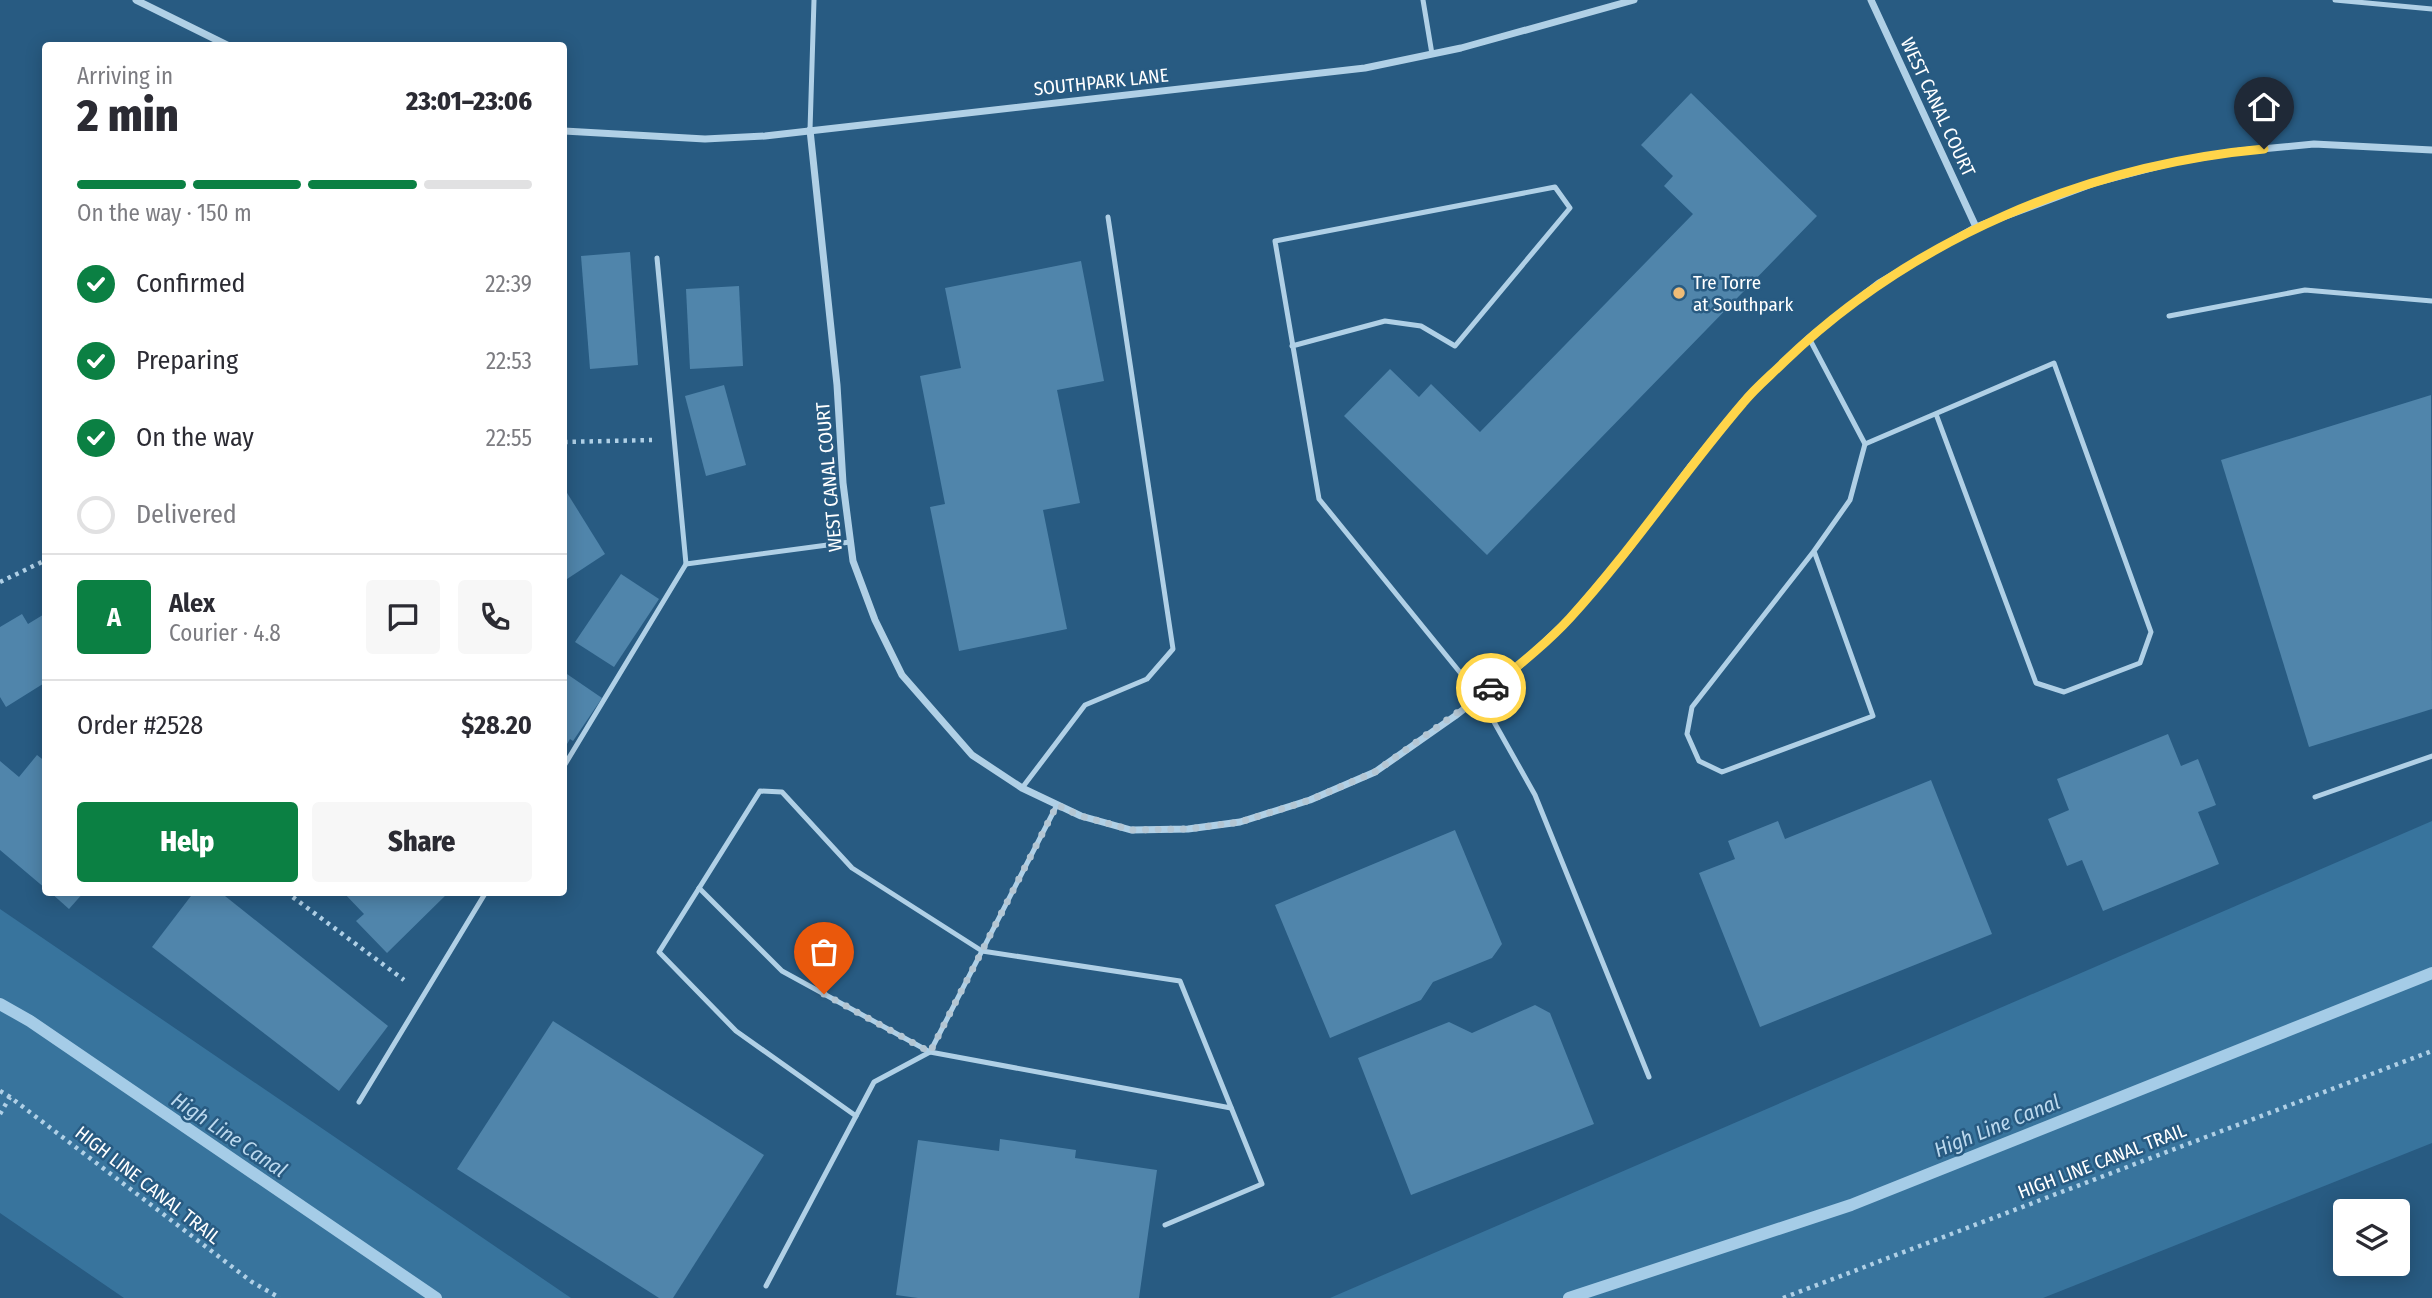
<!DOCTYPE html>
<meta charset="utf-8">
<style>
:root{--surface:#fff;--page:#f7f7f7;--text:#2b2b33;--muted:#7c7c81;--line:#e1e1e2;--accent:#0b8043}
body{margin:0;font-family:"Fira Sans Condensed",sans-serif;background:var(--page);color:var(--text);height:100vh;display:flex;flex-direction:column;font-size:26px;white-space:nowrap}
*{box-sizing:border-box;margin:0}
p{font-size:23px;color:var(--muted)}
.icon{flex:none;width:38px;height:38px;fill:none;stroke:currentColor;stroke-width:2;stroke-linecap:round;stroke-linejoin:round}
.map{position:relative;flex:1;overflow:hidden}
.side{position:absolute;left:42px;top:42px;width:525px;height:854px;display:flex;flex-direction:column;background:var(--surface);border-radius:7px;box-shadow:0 4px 18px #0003}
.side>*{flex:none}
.tools{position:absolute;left:2333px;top:1199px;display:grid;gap:14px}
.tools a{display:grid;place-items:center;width:77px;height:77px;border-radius:7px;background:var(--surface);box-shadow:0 4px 18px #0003;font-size:35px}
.pin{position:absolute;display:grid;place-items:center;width:60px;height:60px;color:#fff;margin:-72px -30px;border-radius:50% 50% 50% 0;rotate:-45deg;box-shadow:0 0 7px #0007}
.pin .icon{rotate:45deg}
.courier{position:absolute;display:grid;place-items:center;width:70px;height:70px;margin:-35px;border:5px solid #ffd54a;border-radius:50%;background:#fff;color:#222;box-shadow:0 2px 9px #0007}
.head em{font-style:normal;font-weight:800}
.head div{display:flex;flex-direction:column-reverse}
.head{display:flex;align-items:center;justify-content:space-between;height:119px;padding:0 35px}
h1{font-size:46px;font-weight:800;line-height:52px}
.bar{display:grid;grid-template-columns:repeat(4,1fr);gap:10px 7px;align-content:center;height:84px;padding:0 35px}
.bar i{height:9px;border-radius:5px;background:var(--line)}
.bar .selected{background:var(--accent)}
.bar p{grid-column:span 4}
.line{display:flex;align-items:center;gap:18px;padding:0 35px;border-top:2px solid var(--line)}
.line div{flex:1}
.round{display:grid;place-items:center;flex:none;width:74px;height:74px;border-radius:7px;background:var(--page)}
ol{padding:0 35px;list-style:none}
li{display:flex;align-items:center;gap:21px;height:77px}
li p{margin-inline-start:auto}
li .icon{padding:7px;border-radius:50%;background:var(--accent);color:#fff;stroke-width:4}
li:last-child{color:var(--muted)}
li i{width:38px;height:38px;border:4px solid var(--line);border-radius:50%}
.cta{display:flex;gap:14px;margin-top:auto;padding:14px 35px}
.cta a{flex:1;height:80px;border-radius:7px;background:var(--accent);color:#fff;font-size:28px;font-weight:800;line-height:80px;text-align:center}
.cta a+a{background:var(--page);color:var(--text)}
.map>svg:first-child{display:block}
.green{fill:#38749d}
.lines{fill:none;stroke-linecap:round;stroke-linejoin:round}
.stream{stroke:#a5cce7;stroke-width:12}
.building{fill:#5085ab}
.path{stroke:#b0d0e6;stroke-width:4.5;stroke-dasharray:3.5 5;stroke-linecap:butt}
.lane{stroke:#b0d0e6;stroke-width:5}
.street{stroke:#b0d0e6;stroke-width:7}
.done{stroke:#b4c6d3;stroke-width:7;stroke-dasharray:0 12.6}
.route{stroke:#ffd54a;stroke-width:9}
.poi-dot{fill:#eebc77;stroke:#285b82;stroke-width:2.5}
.labels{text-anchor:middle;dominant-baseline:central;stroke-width:5;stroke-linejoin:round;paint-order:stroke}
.street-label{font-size:19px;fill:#fff;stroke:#285b82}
.poi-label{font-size:19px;fill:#fff;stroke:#285b82;text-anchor:start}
.water-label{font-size:21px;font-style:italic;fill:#bcd9ee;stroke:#285b82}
</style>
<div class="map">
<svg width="2432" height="1298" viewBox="0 0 2432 1298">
<rect width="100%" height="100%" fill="#285b82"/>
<g class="green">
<path d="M 2432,821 L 2432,1143 L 2043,1298 L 1330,1298 Z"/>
<path d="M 0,909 L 571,1298 L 124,1298 L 0,1213 Z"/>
</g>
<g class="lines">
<g class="stream">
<path d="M 0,1004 L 30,1021 L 436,1298"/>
<path d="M 1569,1298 L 1851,1205 L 2432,973"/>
</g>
</g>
<g class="building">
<path d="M 1691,93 L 1817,216 L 1487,555 L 1344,416 L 1390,369 L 1419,397 L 1431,384 L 1480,432 L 1693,214 L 1664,186 L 1673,176 L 1641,145 Z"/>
<path d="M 630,252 L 638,365 L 590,369 L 581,256 Z"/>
<path d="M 1081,261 L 1104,381 L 1057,390 L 1080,503 L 1043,510 L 1067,629 L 959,651 L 930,507 L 945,504 L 920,376 L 961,368 L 945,288 Z"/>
<path d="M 739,286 L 743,366 L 690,369 L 686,289 Z"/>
<path d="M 724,385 L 746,465 L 706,476 L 685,396 Z"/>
<path d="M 2431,395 L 2432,709 L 2309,747 L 2221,460 Z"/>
<path d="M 564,488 L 605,554 L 564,581 Z"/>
<path d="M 621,574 L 659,599 L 614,667 L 575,642 Z"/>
<path d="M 46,613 L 46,682 L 6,707 L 0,697 L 0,627 L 22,614 L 28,624 Z"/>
<path d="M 564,672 L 602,698 L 573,741 L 570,739 L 564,749 Z"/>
<path d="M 2168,734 L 2181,766 L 2198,759 L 2216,805 L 2198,812 L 2219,864 L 2103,911 L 2082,860 L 2067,866 L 2048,819 L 2069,810 L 2057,779 Z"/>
<path d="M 37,755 L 46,762 L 46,889 L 0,850 L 0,761 L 19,777 Z"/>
<path d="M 1931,780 L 1992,934 L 1760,1027 L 1699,873 L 1735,859 L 1728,841 L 1778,821 L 1785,839 Z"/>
<path d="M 1455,830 L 1502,944 L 1492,958 L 1433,982 L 1421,1000 L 1330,1038 L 1275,905 Z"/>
<path d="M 50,892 L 84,892 L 69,909 Z"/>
<path d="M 194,892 L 220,892 L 388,1026 L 339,1091 L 152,947 Z"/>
<path d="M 343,892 L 449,892 L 387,953 L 356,921 L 364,914 Z"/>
<path d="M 1535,1005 L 1550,1013 L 1594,1124 L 1411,1195 L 1358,1058 L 1449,1022 L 1472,1033 Z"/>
<path d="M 553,1021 L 764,1155 L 673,1298 L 659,1298 L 457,1169 Z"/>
<path d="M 1000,1139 L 1076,1150 L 1075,1158 L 1157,1170 L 1139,1298 L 918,1298 L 896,1295 L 918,1140 L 999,1151 Z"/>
</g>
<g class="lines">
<g class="path">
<path d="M 564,442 L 652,440"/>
<path d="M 0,582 L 46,560"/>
<path d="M 286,892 L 404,980"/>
<path d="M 0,1091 L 10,1097 L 252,1282 L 280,1298"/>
<path d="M 0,1114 L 10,1097"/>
<path d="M 1783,1298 L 2432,1051"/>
</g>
<g class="lane">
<path d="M 1423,0 L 1432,54"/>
<path d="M 2335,0 L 2432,9"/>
<path d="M 810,130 L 814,0"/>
<path d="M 657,258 L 686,564 L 850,542"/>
<path d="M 2169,316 L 2305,290 L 2432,301"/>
<path d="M 1809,338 L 1865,444 L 1850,500 L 1814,551 L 1692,707 L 1687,734 L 1699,761 L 1722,772 L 1873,716 L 1814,551"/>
<path d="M 1292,346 L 1385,321 L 1421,326 L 1455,346 L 1570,208 L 1555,187 L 1275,241 L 1319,499 L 1480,697 L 1535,795 L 1649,1077"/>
<path d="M 1865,444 L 2054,363 L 2151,632 L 2140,663 L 2064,692 L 2036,683 L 1936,414"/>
<path d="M 564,766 L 686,564"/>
<path d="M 1022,788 L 1085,705 L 1147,679 L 1173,649 L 1108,217"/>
<path d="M 2315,797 L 2432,756"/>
<path d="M 699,888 L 782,971 L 930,1052 L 1231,1108"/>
<path d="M 359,1102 L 486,892"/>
<path d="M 856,1116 L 736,1031 L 659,952 L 760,791 L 782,792 L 852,868 L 982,951 L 1180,981 L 1262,1184 L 1165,1225"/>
<path d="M 766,1286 L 874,1082 L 930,1052 L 1057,805"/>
</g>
<g class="street">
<path d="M 136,0 L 229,46"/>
<path d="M 1871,0 L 1976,227"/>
<path d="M 810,130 L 837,385 L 843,483 L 853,561 L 875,620 L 902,675 L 972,755 L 1022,788 L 1081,816 L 1131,830 L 1188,829 L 1240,822 L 1310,800 L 1375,772 L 1455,716 L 1518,667 L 1569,619 L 1628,550 L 1690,467 L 1745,400 L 1809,338 L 1879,283 L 1976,227 L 2097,182 L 2174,162 L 2240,151 L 2314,144 L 2432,150"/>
<path d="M 564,131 L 705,139 L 765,136 L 1365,68 L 1461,48 L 1634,0"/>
</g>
</g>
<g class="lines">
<path class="done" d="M 824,994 L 930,1052 L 1057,805 L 1081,816 L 1132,830 L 1188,829 L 1240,822 L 1310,800 L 1375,772 L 1491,688"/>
<path class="route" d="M 1491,688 C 1518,666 1547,643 1570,618 C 1632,550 1683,473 1743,403 C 1755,388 1771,375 1784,362 C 1913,238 2087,165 2264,149"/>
</g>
<circle class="poi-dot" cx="1679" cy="293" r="7"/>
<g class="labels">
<g class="street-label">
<text transform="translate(1101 82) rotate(-6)">SOUTHPARK LANE</text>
<text transform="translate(1938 107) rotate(65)">WEST CANAL COURT</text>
<text transform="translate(829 477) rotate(-95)">WEST CANAL COURT</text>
<text transform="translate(2102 1161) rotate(-21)">HIGH LINE CANAL TRAIL</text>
<text transform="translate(148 1185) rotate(38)">HIGH LINE CANAL TRAIL</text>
</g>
<g class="poi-label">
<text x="1693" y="282">Tre Torre<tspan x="1693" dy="22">at Southpark</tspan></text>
</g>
<g class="water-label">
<text transform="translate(1997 1126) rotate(-22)">High Line Canal</text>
<text transform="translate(229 1135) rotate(34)">High Line Canal</text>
</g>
</g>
</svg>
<div class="tools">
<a><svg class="icon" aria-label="layers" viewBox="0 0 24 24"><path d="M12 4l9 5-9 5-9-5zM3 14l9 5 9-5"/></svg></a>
</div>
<div class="pin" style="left:824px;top:994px;background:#ea580c"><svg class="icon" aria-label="bag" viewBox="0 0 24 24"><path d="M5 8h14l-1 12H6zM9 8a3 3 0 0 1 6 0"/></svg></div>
<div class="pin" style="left:2264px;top:149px;background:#1f2937"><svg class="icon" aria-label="home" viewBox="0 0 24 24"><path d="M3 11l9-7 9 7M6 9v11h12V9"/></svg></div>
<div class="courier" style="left:1491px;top:688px"><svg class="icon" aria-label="car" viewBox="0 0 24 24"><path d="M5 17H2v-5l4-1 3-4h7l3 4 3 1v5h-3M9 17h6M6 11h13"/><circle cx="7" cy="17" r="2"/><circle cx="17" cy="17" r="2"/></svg></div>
<section class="side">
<div class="head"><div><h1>2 min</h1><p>Arriving in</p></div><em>23:01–23:06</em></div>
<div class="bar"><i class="selected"></i><i class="selected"></i><i class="selected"></i><i></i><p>On the way · 150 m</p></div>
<ol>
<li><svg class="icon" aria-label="check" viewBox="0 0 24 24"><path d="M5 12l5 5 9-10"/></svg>Confirmed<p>22:39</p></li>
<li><svg class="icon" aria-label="check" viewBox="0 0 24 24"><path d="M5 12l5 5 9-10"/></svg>Preparing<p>22:53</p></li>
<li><svg class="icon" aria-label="check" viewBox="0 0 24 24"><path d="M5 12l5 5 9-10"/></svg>On the way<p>22:55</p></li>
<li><i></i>Delivered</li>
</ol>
<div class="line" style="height:126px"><b class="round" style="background:var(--accent);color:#fff">A</b><div><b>Alex</b><p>Courier · 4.8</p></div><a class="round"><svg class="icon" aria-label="chat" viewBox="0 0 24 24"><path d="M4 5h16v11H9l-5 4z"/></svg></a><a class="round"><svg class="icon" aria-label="phone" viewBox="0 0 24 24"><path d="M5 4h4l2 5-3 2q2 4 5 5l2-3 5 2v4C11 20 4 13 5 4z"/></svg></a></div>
<div class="line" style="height:91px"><div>Order #2528</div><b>$28.20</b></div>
<div class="cta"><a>Help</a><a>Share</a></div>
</section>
</div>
